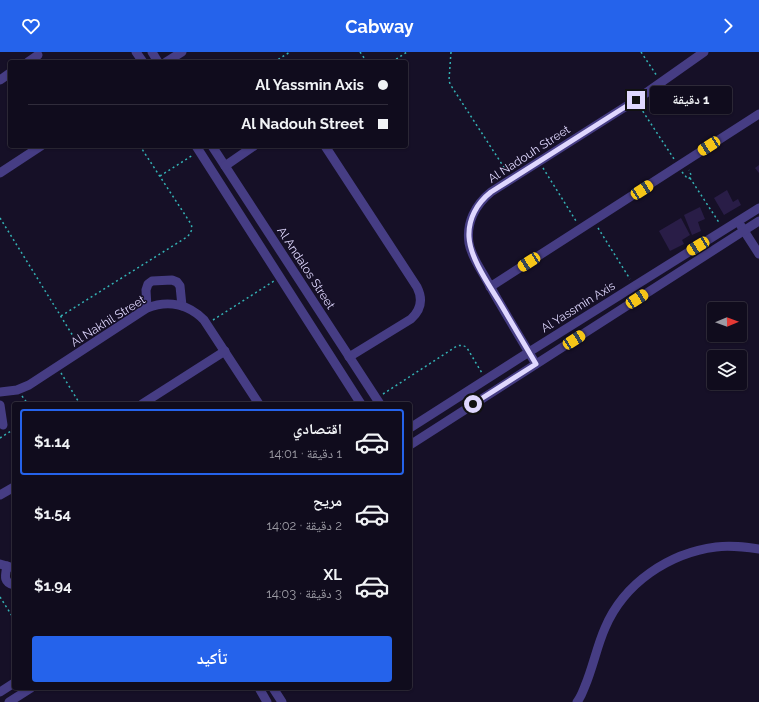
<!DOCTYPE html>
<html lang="ar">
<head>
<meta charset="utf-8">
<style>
	:root { --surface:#100c1d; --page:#191526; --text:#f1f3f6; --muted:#9c9ba4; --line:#302c3b; --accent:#2563eb }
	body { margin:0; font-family:Raleway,"Noto Naskh Arabic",sans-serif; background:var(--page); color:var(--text); direction:rtl; height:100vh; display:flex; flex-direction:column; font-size:15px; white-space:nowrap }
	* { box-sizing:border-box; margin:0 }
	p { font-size:13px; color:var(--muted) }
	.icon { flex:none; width:22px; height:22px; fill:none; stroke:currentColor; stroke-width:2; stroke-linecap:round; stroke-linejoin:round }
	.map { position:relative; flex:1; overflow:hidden; direction:ltr }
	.side { position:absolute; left:12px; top:350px; width:400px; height:288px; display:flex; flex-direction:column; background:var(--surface); border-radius:4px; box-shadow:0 1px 3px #0004,0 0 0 1px var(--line); direction:rtl }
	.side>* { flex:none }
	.guide { position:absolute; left:8px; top:8px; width:400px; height:88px; border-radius:4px; box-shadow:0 1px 3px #0004,0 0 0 1px var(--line); direction:rtl; display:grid; align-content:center; height:88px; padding:0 20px; background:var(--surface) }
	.needle { width:26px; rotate:89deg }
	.controls { position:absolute; left:707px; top:250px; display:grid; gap:8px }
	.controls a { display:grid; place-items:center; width:40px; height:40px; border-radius:4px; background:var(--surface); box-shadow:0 1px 3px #0004,0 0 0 1px var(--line); font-size:20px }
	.end { position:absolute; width:18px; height:18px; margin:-9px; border:5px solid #dfd7fe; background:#111; box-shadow:0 0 0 2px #111 }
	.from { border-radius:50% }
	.bubble { position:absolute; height:28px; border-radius:4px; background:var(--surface); box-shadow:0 1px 3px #0004,0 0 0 1px var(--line); font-size:13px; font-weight:700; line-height:28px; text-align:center; direction:rtl }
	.car { position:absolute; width:12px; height:24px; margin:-12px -6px; border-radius:5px; box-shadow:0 0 3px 1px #0007; background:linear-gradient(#f5c518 24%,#345 0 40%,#f5c518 0 76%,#345 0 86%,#f5c518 0) }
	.guide b { display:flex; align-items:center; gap:14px; height:38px; font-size:15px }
	.guide b+b { border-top:1px solid var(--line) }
	.guide i { width:10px; height:10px; background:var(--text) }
	ul { padding:7px 0 0; list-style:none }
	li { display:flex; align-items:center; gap:12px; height:66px; margin:0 8px 6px; padding:0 12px; border:2px solid transparent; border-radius:4px }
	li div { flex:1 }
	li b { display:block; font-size:15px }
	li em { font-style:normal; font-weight:700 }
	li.selected { border-color:var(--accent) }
	li>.icon { width:36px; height:36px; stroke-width:1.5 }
	.action { display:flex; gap:8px; margin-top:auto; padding:8px 20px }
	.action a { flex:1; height:46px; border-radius:4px; background:var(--accent); color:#fff; font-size:16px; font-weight:700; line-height:46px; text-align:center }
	header { display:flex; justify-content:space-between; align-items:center; height:52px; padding:0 20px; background:var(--accent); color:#fff; font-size:18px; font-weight:700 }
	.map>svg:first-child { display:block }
	.building { fill:#291d47 }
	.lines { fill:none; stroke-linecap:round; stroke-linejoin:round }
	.path { stroke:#34b2b5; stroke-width:1.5; stroke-dasharray:2 3; stroke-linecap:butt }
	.minor { stroke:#463d84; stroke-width:9 }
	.route { stroke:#dfd7fe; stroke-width:5 }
	.labels { text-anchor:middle; stroke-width:3; stroke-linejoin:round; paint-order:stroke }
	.street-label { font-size:12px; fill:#dfd7fe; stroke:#161027 }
</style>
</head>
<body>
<header><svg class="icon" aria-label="forward" viewBox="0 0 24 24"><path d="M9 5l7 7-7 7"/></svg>Cabway<svg class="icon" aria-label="heart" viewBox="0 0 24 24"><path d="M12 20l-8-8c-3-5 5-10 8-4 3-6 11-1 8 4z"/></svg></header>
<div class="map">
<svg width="759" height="650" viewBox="0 0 759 650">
	<rect width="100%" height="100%" fill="#161027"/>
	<g class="building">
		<polygon points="759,113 759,121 755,116"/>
		<polygon points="727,138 733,150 738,147 741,153 724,163 714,146"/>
		<polygon points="700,155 705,167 698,170 701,179 692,183 684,163"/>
		<polygon points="681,166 690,183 682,188 684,192 670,199 659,179"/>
	</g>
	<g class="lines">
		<g class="path">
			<polyline points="360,0 367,10"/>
			<polyline points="451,0 449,28 450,32 507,120"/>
			<polyline points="641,0 657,24"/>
			<polyline points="274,10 290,0"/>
			<polyline points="392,10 407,0"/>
			<polyline points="640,55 674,107"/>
			<polyline points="543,116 576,169"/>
			<polyline points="682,120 687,126 688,127 691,125 691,123 689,118"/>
			<polyline points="160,124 193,103"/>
			<polyline points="690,126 720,172"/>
			<polyline points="0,166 78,292"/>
			<polyline points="598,176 630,227"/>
			<path d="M 61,264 L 187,185 C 191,181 193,177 191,172 L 140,94"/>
			<polyline points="213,268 274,229"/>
			<polyline points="61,321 80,352"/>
			<path d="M 383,342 L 457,294 C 461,293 464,293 467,296 L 482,321"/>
			<polyline points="22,344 28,352"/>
			<polyline points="0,386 14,377"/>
			<polyline points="0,545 14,567"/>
		</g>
		<g class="minor">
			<polyline points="136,0 143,10"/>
			<polyline points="152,0 158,10"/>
			<polyline points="28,10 38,3"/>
			<polyline points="166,10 182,0"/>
			<polyline points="0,28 10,21"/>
			<polyline points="196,94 361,352"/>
			<polyline points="212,94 380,352"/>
			<path d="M 325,94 L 417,235 C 423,247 421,258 411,267 L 349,305"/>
			<polyline points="225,114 254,94"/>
			<polyline points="0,121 41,94"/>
			<polyline points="741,174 759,202"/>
			<polyline points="490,235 759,62"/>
			<polyline points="147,256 146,238 148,232 152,229 172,228 177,230 180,234 182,254"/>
			<path d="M 536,312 C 519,284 502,256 486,227 C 480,216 471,204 469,191 C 466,171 475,153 491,140 L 636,48 L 704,0"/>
			<path d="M 0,340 L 17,338 L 29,333 L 147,256 C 168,248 188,252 204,268 L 259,352"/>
			<polyline points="142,352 225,299"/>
			<polyline points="0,353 3,373"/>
			<polyline points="410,376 529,300 759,156"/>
			<polyline points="410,393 759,169"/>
			<polyline points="0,443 14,435"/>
			<polyline points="0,512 14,516"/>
			<path d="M 7,514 C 5,524 3,530 14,533"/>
			<polyline points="259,636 267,650"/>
			<polyline points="273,636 282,650"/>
			<polyline points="0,640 14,631"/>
			<polyline points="9,650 31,636"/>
			<path d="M 577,650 C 581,645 583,639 585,634 C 593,615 597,594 605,576 C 624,531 669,501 716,495 C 731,493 745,495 759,497"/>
		</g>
	</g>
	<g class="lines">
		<path class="route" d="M 473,352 L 536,312 C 524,292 512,271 500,251 C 489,233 470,206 469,185 C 468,167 477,151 491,140 L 636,48"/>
	</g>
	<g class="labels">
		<g class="street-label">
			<text transform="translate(529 102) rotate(-33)" y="4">Al Nadouh Street</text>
			<text transform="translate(306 216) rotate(57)" y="4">Al Andalos Street</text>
			<text transform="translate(578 255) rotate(-32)" y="4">Al Yassmin Axis</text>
			<text transform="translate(108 269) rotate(-32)" y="4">Al Nakhil Street</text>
		</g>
	</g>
</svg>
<div class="controls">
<a><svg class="needle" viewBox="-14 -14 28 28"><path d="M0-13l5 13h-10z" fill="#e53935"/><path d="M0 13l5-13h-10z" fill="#9c9ba4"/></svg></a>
<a><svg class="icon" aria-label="layers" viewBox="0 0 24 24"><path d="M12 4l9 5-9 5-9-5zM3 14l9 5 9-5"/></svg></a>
</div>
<i class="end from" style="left:473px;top:352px"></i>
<i class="end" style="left:636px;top:48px"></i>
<div class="bubble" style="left:650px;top:34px;width:82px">1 دقيقة</div>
<i class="car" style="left:709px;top:94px;rotate:237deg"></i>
<i class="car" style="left:642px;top:138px;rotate:57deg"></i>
<i class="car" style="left:698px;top:194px;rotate:239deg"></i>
<i class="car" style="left:529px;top:210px;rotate:237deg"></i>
<i class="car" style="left:637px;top:247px;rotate:57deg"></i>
<i class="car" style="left:574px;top:288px;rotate:57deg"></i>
<div class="guide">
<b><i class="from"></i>Al Yassmin Axis</b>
<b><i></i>Al Nadouh Street</b>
</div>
<section class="side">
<ul>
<li class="selected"><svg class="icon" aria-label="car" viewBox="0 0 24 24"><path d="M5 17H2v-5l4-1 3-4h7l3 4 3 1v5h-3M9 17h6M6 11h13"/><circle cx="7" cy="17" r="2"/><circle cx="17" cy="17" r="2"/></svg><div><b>اقتصادي</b><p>1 دقيقة · 14:01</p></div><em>$1.14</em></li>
<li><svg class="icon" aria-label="car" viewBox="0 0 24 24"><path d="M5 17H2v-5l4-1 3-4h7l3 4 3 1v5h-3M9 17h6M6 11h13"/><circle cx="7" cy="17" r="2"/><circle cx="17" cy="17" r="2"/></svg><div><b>مريح</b><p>2 دقيقة · 14:02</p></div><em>$1.54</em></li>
<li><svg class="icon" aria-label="car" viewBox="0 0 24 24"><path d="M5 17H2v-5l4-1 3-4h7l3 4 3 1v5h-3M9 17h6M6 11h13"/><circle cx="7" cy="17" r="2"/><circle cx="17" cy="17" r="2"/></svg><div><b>XL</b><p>3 دقيقة · 14:03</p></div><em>$1.94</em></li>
</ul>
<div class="action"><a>تأكيد</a></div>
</section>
</div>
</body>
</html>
